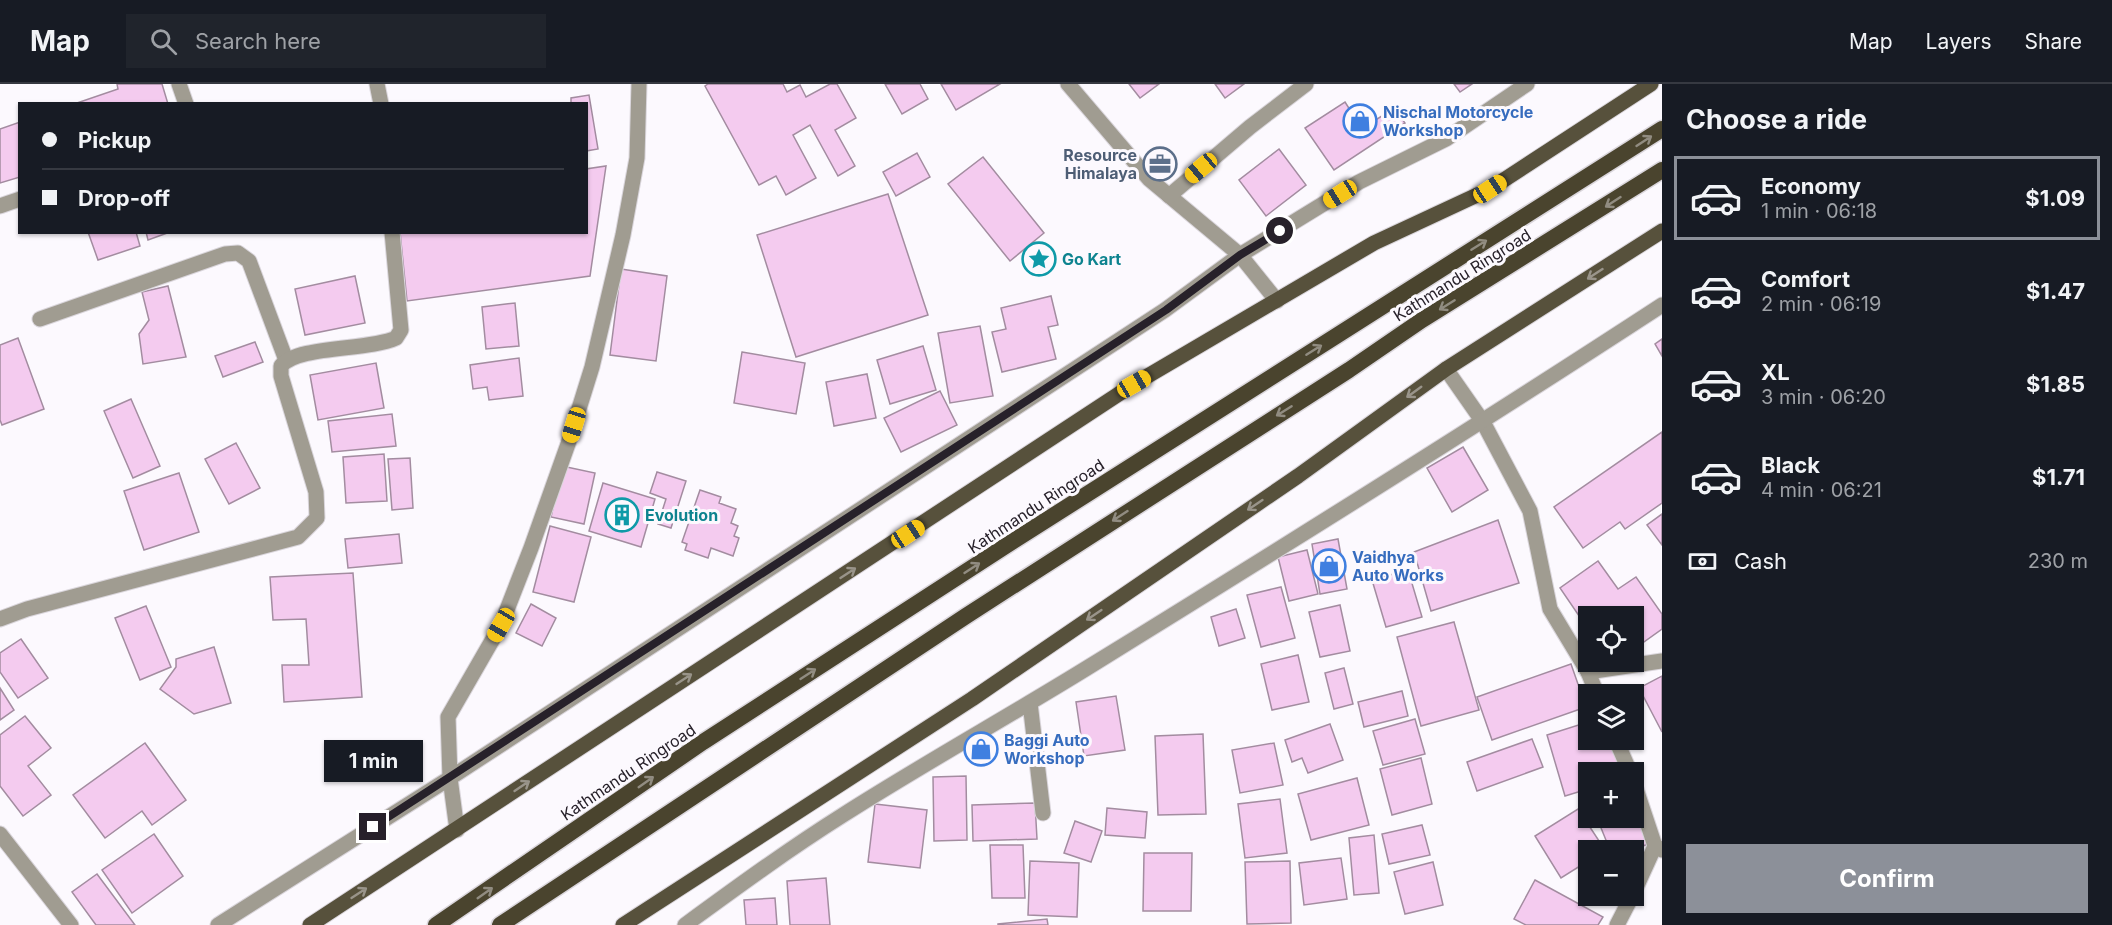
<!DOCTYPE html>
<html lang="en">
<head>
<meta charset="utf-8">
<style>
	:root { --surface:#171b24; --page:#20242c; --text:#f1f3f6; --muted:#9ea1a6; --line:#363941; --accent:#8c9099 }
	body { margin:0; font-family:Inter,sans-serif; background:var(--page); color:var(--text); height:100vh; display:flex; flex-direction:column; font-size:22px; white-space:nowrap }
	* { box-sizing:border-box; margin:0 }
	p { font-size:20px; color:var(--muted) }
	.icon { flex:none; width:33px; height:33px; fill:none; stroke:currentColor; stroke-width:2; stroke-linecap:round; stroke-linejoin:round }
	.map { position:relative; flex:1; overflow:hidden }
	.details { display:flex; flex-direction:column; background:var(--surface); width:450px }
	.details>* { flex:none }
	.hud { position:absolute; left:18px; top:18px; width:570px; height:132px; border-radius:0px; box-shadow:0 2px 4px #0004; display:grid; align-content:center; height:132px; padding:0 24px; background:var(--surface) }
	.fabs { position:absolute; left:1578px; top:522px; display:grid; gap:12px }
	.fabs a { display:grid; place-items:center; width:66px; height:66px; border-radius:0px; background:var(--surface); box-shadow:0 2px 4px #0004; font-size:30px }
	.end { position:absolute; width:27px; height:27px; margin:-14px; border:8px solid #27212a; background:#fff; box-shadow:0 0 0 3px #fff }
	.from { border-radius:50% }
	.bubble { position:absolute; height:42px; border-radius:0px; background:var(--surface); box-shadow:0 2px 4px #0004; font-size:20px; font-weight:700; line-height:42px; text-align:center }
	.car { position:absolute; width:18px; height:36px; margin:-18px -9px; border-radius:8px; box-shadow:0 0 4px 2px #0007; background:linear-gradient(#f5c518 24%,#345 0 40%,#f5c518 0 76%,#345 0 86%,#f5c518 0) }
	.hud b { display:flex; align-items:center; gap:21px; height:57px; font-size:22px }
	.hud b+b { border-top:2px solid var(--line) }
	.hud i { width:15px; height:15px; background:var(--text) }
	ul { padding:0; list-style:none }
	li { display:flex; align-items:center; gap:18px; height:84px; margin:0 12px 9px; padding:0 12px; border:3px solid transparent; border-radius:0px }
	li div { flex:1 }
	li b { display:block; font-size:22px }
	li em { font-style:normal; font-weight:700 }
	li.active { border-color:var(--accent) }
	li>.icon { width:54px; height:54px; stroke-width:1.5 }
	h2 { padding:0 24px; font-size:27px; line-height:72px }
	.pay { display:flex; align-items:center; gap:15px; height:66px; padding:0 24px; font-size:22px }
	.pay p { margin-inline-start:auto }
	.primary-button { display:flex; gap:12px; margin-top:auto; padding:12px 24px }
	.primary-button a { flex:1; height:69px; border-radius:0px; background:var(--accent); color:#fff; font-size:24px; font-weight:700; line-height:69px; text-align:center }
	header { display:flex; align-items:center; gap:36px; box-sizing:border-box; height:84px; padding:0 30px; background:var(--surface); border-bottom:2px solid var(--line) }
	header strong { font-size:28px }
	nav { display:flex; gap:33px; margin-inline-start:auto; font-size:21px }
	.search { width:420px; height:54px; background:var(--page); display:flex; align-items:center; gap:15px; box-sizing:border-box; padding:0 21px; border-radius:0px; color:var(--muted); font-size:22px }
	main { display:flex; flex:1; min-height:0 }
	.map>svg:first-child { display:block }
	.building { fill:#f4cbef; stroke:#a38ca0; stroke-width:1.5 }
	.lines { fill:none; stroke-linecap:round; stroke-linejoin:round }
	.service-casing { stroke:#dad6dc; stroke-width:17 }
	.minor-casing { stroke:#dad6dc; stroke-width:17 }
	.primary-casing { stroke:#dad6dc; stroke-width:17 }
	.trunk-casing { stroke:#dad6dc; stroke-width:19 }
	.service { stroke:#a09c91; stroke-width:15 }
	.minor { stroke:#a09c91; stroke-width:15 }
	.primary { stroke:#57513c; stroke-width:15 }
	.trunk { stroke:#4a442e; stroke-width:16 }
	.oneway { stroke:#918c81 }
	.oneway2 { stroke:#99948a }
	.route { stroke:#27212a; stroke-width:8 }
	.labels { text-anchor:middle; stroke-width:6; stroke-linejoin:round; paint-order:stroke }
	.shop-label { font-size:16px; font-weight:bold; fill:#366cbe; stroke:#fcf9fe; text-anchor:start }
	.service-label { font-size:16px; font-weight:bold; fill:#4e5e75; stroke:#fcf9fe; text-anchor:end }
	.culture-label { font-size:16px; font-weight:bold; fill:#0d838f; stroke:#fcf9fe; text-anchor:start }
	.street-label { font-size:16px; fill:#27212a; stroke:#fcf9fe }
</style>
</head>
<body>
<header>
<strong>Map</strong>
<div class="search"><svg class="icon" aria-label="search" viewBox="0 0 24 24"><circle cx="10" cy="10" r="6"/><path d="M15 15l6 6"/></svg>Search here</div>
<nav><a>Map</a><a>Layers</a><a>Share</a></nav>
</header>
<main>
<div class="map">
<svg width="1662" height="841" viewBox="0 0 1662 841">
	<rect width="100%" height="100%" fill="#fcf9fe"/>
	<g class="building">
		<polygon points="117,0 162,0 168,20 74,20 118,5"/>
		<polygon points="708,0 783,0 787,8 800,1 806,13 830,0 837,0 856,34 835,46 855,82 838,92 810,41 793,51 816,94 786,111 776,92 759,101 705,2"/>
		<polygon points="885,0 920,0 928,15 902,30"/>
		<polygon points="941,0 1000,0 956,26"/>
		<polygon points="1129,0 1159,0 1140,14"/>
		<polygon points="1215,0 1244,0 1225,14"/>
		<polygon points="1454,0 1472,0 1460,8"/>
		<polygon points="589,11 598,65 586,67 586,20 571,20 571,14"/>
		<polygon points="1345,18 1362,45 1394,24 1405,39 1334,86 1305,44"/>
		<polygon points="20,38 20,93 0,99 0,45"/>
		<polygon points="1279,65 1306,101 1266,132 1239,96"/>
		<polygon points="917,69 930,93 896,112 883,88"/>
		<polygon points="983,73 1044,149 1010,177 948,100"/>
		<polygon points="606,82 590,192 407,217 400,148 586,148 586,85"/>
		<polygon points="888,110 928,231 796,273 757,151"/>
		<polygon points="88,148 136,148 140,162 98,176"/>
		<polygon points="146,148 170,148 148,156"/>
		<polygon points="621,185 667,192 656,277 610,271"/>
		<polygon points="355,192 365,239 305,251 295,205"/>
		<polygon points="168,202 186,273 143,280 139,250 149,236 142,208"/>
		<polygon points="1051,212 1058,241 1048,243 1056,275 1002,288 992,248 1006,245 1001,224"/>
		<polygon points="515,219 519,262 486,265 482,223"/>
		<polygon points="980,242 993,312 950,319 938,249"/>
		<polygon points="18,254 44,325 2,341 0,336 0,261"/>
		<polygon points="1662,255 1662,272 1655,260"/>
		<polygon points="255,258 263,278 223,293 215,272"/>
		<polygon points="923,262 936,306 890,320 877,276"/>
		<polygon points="742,268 805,279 796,330 734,319"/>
		<polygon points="519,274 523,312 489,316 487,303 473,305 470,281"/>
		<polygon points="376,279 384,324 318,336 310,291"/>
		<polygon points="867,290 876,334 834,342 826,298"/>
		<polygon points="940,307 957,341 901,368 884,334"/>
		<polygon points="131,315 160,382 133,394 104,327"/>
		<polygon points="392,330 396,362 332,368 328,337"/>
		<polygon points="1662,348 1662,419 1625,445 1620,438 1583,464 1554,423"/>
		<polygon points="236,359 260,404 229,420 205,375"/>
		<polygon points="1463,363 1488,406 1452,428 1427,384"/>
		<polygon points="384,370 387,417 346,419 343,373"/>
		<polygon points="410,374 413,424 392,426 388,375"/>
		<polygon points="562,382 595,389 584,440 551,433"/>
		<polygon points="657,388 686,397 671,444 658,440 666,415 650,409"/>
		<polygon points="179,389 199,448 144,466 124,407"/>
		<polygon points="603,399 655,415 641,463 589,447"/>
		<polygon points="700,406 721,413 719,419 736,425 731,439 738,442 734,452 739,454 733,472 711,464 708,474 685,466 687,460 682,458"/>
		<polygon points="1662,430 1662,461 1647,441"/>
		<polygon points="1498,436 1519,499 1431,527 1414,468"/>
		<polygon points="550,442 591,453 574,518 533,508"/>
		<polygon points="399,450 402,479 348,484 345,455"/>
		<polygon points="1338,455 1347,505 1320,510 1312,460"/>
		<polygon points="1307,466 1318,510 1289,517 1278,473"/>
		<polygon points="1598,477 1618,505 1636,493 1662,530 1662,545 1634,565 1634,532 1588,532 1588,545 1560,504"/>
		<polygon points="1408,486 1422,533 1386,543 1372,496"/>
		<polygon points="353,489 362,613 284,618 282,581 309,581 306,535 273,536 270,493"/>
		<polygon points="1281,503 1295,554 1261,563 1247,511"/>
		<polygon points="531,520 556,534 542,562 516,549"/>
		<polygon points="1340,521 1350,567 1320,573 1309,528"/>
		<polygon points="146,522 171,583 140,596 115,534"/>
		<polygon points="1236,525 1245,554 1219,562 1211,533"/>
		<polygon points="1454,538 1479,626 1421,642 1397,553"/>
		<polygon points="21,555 48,594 18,614 0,588 0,569"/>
		<polygon points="214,563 231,619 194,630 160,605 176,583 176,575"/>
		<polygon points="1298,571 1309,618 1272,626 1261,580"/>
		<polygon points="1571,580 1586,623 1492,656 1477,613"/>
		<polygon points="1344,584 1353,620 1334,625 1325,589"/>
		<polygon points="1662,592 1662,648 1639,604"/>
		<polygon points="0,604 14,626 0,636"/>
		<polygon points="1402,607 1408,632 1364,643 1358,618"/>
		<polygon points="1116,612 1125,666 1084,672 1076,618"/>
		<polygon points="25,632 51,664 28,682 51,711 23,732 0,702 0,651"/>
		<polygon points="1415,635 1425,670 1383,681 1373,647"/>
		<polygon points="1588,638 1588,656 1611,656 1622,688 1588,688 1588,705 1565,712 1547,651"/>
		<polygon points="1330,640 1343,676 1308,689 1302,674 1292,678 1285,656"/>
		<polygon points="1203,650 1206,730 1158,731 1155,652"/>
		<polygon points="1532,655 1543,683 1477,707 1467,678"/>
		<polygon points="145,659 186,716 152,741 142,727 105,754 73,711"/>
		<polygon points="1274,659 1283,701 1240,709 1232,666"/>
		<polygon points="1421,674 1432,720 1392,731 1380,685"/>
		<polygon points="966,692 967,756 934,757 933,693"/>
		<polygon points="1357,694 1369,741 1311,756 1298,710"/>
		<polygon points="1280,715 1287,769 1245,774 1238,720"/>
		<polygon points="1035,719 1037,755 973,757 972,721"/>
		<polygon points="875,720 927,726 920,784 868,778"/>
		<polygon points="1634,723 1648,760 1633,766 1610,766 1597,734 1634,734"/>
		<polygon points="1107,724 1147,728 1145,754 1105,751"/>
		<polygon points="1578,725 1605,766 1588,766 1588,777 1561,794 1535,752"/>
		<polygon points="1075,737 1102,747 1091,778 1064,769"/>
		<polygon points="1422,741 1430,771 1389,780 1382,750"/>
		<polygon points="154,750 183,792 132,829 102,786"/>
		<polygon points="1374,751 1379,809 1354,811 1349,754"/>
		<polygon points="990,761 1023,761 1025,814 992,814"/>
		<polygon points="1144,769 1192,769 1191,827 1143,827"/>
		<polygon points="1341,774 1347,815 1304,821 1299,779"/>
		<polygon points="1030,777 1079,779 1077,833 1028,831"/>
		<polygon points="1290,777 1291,839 1247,840 1245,778"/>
		<polygon points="1433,778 1443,821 1405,830 1394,788"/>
		<polygon points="97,790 135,841 96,841 72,808"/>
		<polygon points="826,794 830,841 790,841 787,797"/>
		<polygon points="1535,796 1603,833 1598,841 1526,841 1514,835"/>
		<polygon points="775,814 777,841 746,841 744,816"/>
		<polygon points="1047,835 1048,841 998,841 998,840"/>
	</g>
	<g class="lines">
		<defs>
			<g id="service">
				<polyline points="179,0 186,20"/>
				<polyline points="0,122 20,115"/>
				<polyline points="218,841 450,694 1165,226 1240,171"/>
			</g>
			<g id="minor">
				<polyline points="377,0 381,20"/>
				<polyline points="1068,0 1149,95 1240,171 1277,217"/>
				<polyline points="1169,112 1250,43 1306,0"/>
				<polyline points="1240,171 1359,98 1446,55 1527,0"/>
				<polyline points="40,235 225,170 238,169 249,177 286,276"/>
				<polyline points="1446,285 1483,338 1530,427 1550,525 1588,588 1597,610"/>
				<path d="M 0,535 L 27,525 L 298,453 L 317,434 L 316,408 L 281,292 L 281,282 C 298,261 368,267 396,254 L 401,246 L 392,148"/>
				<polyline points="1588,588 1662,577"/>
				<polyline points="1030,619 1043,729"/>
				<polyline points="1616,656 1630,688"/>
				<polyline points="1634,699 1655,762 1662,766"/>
				<polyline points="457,746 450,694 448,633 501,541 531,464 568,360 592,283 623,151 637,74 639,0"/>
				<polyline points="0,750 71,841"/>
				<polyline points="1634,808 1655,762"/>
				<path d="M 685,841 C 737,803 789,765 843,731 C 923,680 1006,634 1087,584 C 1280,465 1472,345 1662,221"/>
				<polyline points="1617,841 1632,812"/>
			</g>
			<g id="primary">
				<polyline points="310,841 1134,300 1374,159 1490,105 1651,0"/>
				<polyline points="623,841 972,615 1298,392 1446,285 1662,147"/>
			</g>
			<g id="trunk">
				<polyline points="436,841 703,658 1007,461 1662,45"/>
				<polyline points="500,841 966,532 1349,286 1422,236 1662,86"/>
			</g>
		</defs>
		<use href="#service" class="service-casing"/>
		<use href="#minor" class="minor-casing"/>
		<use href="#primary" class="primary-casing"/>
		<use href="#trunk" class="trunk-casing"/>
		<use href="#service" class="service"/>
		<use href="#minor" class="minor"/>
		<use href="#primary" class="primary"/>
		<use href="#trunk" class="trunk"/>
	</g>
	<defs><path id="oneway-shaft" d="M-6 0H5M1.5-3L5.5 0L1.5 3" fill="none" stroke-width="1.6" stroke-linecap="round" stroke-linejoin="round" transform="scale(1.5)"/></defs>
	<g class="oneway">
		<use href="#oneway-shaft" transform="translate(1644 57) rotate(-33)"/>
		<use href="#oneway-shaft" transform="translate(1613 118) rotate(147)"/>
		<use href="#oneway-shaft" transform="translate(1479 161) rotate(-32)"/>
		<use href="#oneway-shaft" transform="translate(1447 221) rotate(148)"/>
		<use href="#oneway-shaft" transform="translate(1314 266) rotate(-32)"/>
		<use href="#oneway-shaft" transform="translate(1284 327) rotate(148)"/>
		<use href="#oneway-shaft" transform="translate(1120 432) rotate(147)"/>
		<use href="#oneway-shaft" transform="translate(972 484) rotate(-33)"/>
		<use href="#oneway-shaft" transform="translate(808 590) rotate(-33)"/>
		<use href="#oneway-shaft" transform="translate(646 698) rotate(-35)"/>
		<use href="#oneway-shaft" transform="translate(485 809) rotate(-35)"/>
	</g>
	<g class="oneway2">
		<use href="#oneway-shaft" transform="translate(1595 190) rotate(147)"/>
		<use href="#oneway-shaft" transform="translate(1414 308) rotate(144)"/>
		<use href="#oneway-shaft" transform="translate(1255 421) rotate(146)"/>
		<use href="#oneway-shaft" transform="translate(848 489) rotate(-33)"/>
		<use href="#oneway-shaft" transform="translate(1094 531) rotate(146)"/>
		<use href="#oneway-shaft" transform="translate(684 595) rotate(-33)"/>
		<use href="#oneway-shaft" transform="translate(522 702) rotate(-34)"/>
		<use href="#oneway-shaft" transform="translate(359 809) rotate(-33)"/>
	</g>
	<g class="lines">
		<polyline class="route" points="373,743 1166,226 1240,171 1280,147"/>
	</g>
	<defs>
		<symbol id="shop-ring" viewBox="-11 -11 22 22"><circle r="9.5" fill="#fcf9fe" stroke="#3f7fe0" stroke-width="1.5"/><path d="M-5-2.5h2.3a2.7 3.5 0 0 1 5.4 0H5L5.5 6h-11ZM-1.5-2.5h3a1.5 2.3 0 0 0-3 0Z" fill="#3f7fe0"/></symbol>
		<symbol id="office-ring" viewBox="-11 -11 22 22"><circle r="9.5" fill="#fcf9fe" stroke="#5c6f8a" stroke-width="1.5"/><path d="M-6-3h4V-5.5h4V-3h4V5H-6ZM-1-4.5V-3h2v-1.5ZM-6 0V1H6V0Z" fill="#5c6f8a"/></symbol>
		<symbol id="sight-ring" viewBox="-11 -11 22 22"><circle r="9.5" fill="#fcf9fe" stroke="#0f9aa8" stroke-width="1.5"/><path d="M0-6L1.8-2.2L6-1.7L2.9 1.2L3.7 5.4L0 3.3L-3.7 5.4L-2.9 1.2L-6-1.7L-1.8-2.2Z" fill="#0f9aa8"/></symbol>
		<symbol id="building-ring" viewBox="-11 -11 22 22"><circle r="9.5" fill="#fcf9fe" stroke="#0f9aa8" stroke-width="1.5"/><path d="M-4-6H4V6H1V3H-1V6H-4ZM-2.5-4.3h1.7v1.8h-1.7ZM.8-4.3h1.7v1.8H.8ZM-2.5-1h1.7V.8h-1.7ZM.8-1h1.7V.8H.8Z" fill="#0f9aa8"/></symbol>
	</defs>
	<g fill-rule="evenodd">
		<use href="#shop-ring" x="1341" y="18" width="38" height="38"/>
		<use href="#office-ring" x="1141" y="61" width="38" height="38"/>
		<use href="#sight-ring" x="1020" y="156" width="38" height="38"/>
		<use href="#building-ring" x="603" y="412" width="38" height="38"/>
		<use href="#shop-ring" x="1310" y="463" width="38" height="38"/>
		<use href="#shop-ring" x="962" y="646" width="38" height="38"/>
	</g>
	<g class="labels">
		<g class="shop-label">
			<text x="1383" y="34">Nischal Motorcycle<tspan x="1383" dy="18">Workshop</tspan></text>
			<text x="1352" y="479">Vaidhya<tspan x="1352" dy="18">Auto Works</tspan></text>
			<text x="1004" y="662">Baggi Auto<tspan x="1004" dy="18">Workshop</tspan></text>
		</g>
		<g class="service-label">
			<text x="1137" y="77">Resource<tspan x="1137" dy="18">Himalaya</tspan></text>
		</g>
		<g class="culture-label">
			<text x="1062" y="181">Go Kart</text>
			<text x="645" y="437">Evolution</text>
		</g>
		<g class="street-label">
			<text transform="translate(1462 191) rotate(-32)" y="6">Kathmandu Ringroad</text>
			<text transform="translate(1036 422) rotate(-33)" y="6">Kathmandu Ringroad</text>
			<text transform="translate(628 688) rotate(-34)" y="6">Kathmandu Ringroad</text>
		</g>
	</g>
</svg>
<div class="fabs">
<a><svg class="icon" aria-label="locate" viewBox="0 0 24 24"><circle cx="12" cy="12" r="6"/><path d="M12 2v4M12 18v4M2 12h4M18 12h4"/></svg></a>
<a><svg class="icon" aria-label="layers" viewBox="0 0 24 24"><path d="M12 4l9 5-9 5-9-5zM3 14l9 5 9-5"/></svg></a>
<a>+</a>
<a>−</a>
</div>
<i class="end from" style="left:1280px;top:147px"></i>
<i class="end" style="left:373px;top:743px"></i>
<div class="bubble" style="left:324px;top:656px;width:99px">1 min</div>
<i class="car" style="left:1201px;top:84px;rotate:230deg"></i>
<i class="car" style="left:1490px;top:105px;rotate:57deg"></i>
<i class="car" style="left:1340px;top:110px;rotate:238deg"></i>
<i class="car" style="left:1134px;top:300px;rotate:60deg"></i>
<i class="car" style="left:574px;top:341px;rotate:197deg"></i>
<i class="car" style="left:908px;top:450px;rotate:57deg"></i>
<i class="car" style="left:501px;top:541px;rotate:210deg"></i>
<div class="hud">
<b><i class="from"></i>Pickup</b>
<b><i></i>Drop-off</b>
</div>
</div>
<section class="details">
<h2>Choose a ride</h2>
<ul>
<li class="active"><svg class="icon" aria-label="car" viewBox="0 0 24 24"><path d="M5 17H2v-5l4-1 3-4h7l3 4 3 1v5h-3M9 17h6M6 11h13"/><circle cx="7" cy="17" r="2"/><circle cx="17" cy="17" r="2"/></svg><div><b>Economy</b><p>1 min · 06:18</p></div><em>$1.09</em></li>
<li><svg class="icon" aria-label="car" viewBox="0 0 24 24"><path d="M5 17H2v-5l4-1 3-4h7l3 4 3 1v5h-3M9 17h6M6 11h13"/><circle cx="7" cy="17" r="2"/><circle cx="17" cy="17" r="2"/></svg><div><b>Comfort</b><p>2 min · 06:19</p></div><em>$1.47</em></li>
<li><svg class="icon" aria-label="car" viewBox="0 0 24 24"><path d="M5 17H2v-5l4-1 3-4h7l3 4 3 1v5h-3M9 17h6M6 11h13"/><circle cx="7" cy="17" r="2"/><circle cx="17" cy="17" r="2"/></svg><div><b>XL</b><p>3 min · 06:20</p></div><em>$1.85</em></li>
<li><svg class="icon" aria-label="car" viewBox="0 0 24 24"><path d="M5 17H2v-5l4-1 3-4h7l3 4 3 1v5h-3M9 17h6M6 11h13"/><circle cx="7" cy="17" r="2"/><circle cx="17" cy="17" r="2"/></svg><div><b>Black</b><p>4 min · 06:21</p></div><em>$1.71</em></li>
</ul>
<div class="pay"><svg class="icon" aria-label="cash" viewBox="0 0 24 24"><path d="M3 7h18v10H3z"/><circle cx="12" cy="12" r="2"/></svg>Cash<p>230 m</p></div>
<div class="primary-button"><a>Confirm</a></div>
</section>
</main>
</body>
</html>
